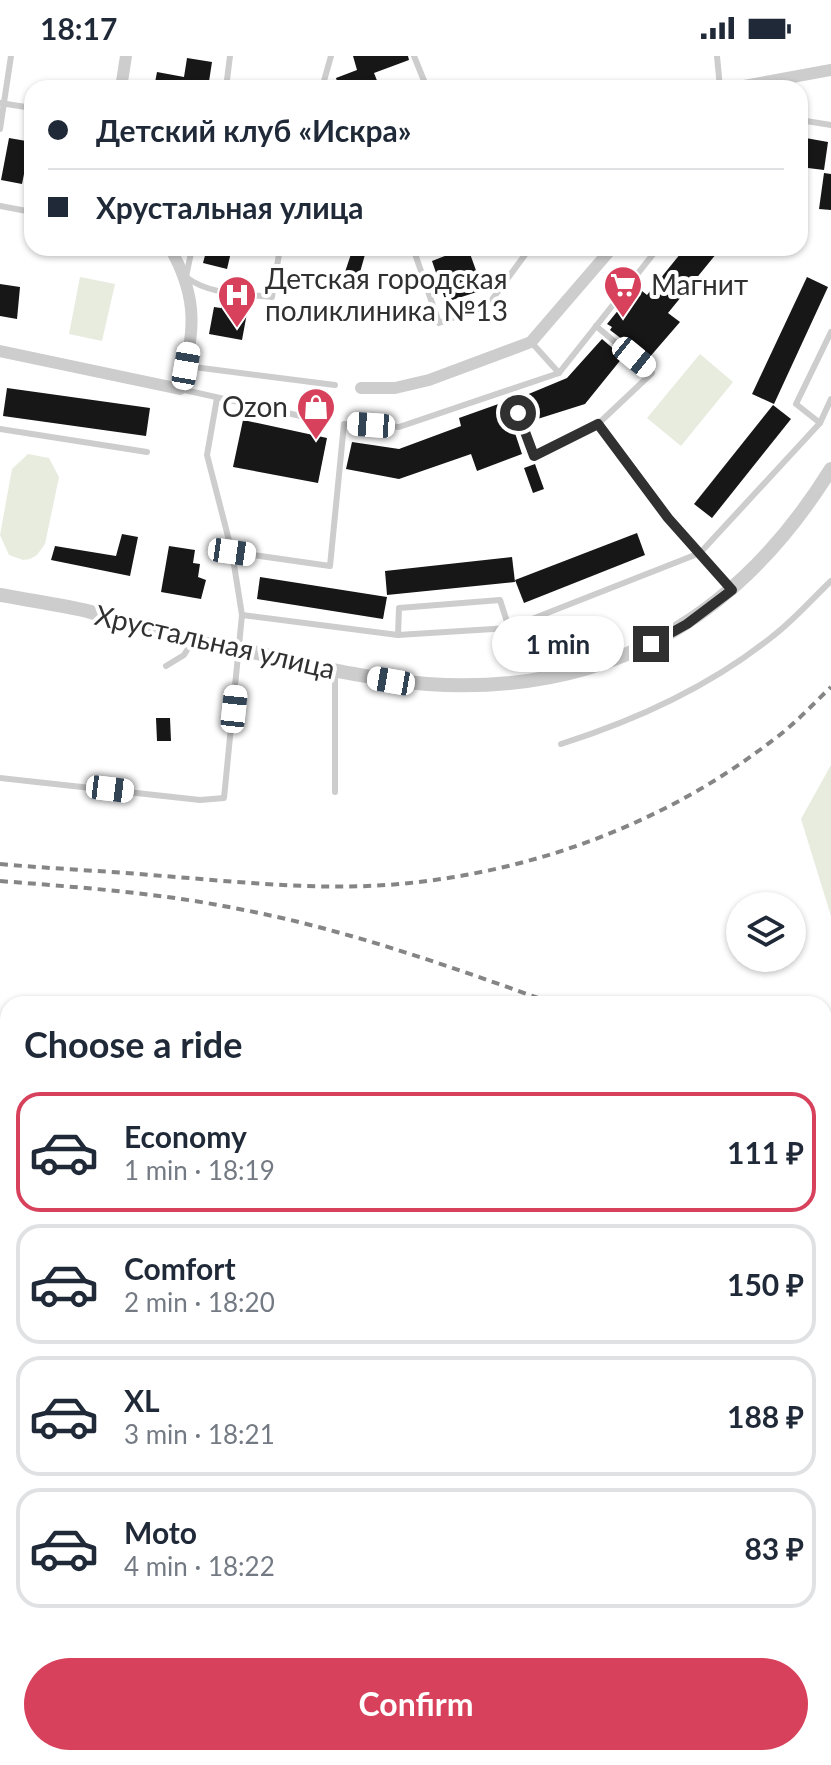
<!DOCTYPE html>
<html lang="en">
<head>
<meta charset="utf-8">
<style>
	:root { --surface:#fff; --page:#f2f2f3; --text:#1f2937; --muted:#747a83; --line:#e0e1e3; --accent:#d8415c }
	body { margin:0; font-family:Lato,sans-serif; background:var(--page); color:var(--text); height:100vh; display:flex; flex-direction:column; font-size:30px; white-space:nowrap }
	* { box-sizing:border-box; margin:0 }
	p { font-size:26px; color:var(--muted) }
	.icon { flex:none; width:44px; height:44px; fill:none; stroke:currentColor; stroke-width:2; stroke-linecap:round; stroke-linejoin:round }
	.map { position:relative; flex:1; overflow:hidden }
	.details { position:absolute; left:0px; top:940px; width:832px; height:770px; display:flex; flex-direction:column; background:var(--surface); border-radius:24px 24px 0 0; box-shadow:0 2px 6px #0004 }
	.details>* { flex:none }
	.banner { position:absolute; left:24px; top:24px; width:784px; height:176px; border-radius:24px; box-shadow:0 2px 6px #0004; display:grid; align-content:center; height:176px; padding:0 24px; background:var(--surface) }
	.controls { position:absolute; left:726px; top:836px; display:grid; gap:16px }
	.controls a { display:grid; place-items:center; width:80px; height:80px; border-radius:50%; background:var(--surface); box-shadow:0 2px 6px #0004; font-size:40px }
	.end { position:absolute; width:36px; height:36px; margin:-18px; border:10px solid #303030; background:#fff; box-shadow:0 0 0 4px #fff }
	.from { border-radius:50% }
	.bubble { position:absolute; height:56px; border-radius:28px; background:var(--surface); box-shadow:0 2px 6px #0004; font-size:26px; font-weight:700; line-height:56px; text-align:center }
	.car { position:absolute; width:24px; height:48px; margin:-24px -12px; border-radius:10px; box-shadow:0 0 6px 2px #0007; background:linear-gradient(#fff 24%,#345 0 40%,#fff 0 76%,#345 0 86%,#fff 0) }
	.banner b { display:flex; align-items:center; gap:28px; height:76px; font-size:30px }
	.banner b+b { border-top:2px solid var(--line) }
	.banner i { width:20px; height:20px; background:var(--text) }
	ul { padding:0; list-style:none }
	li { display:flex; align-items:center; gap:24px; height:120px; margin:0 16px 12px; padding:0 8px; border:4px solid var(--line); border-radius:24px }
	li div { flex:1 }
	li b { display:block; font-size:30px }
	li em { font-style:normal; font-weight:700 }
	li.selected { border-color:var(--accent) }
	li>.icon { width:72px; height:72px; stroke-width:1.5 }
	h2 { padding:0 24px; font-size:36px; line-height:96px }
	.cta { display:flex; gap:16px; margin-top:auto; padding:16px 24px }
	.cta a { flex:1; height:92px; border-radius:48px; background:var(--accent); color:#fff; font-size:32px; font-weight:700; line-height:92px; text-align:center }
	.status { display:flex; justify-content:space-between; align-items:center; height:56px; padding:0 40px; background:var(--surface); direction:ltr }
	.status svg { height:22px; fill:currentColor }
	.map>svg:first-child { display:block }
	.green { fill:#e7ecdf }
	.building { fill:#171717 }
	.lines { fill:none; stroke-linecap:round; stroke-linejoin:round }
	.service { stroke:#cdcdcd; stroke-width:6 }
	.minor { stroke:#cdcdcd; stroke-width:12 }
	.tertiary { stroke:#cdcdcd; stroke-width:14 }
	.rail { stroke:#858585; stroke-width:4; stroke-dasharray:8 6; stroke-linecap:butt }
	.route { stroke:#303030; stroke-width:10 }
	.labels { text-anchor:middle; stroke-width:8; stroke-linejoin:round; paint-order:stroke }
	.poi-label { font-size:28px; fill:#303030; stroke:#fff; text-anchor:start }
	.street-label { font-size:28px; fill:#303030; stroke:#fff }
</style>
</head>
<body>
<div class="status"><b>18:17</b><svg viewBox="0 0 49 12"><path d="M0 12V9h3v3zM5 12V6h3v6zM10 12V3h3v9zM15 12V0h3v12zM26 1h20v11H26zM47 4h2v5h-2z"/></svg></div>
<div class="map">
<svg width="831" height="1709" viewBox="0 0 831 1709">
	<rect width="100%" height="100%" fill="#fff"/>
	<g class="green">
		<polygon points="80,221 115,228 102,285 69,278"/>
		<polygon points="700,298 733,326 681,390 647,362"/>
		<polygon points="28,398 49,402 59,421 45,488 37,499 30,503 23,504 9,499 0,479 12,413"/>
		<polygon points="831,709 831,860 801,763"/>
	</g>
	<g class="building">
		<polygon points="353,0 408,0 409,4 374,17 380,32 339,32 336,22 357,14"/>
		<polygon points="187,2 212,6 208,32 154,32 157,16 184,21"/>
		<polygon points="800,81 828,86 824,114 800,111"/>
		<polygon points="9,82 32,86 32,114 25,113 22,128 1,124"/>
		<polygon points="824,117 831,118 831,154 819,153"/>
		<polygon points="207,192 232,192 227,213 203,207"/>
		<polygon points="353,192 366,195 355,234 341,228"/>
		<polygon points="453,192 468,192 483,234 446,246 432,205 455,196"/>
		<polygon points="685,192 721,192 668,257 680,266 648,303 610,274 612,271 607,268 637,231 647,239"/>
		<polygon points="807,221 828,231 774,348 752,338"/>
		<polygon points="0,228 20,231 17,263 0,260"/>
		<polygon points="223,243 239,245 237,255 247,257 242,284 209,278 214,251 221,252"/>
		<polygon points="602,283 623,301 585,348 528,366 519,342 567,322"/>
		<polygon points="7,332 150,352 146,380 3,360"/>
		<polygon points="504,346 508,346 517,370 513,371 522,398 477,415 471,398 399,423 346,413 352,386 399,393 461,370 459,362"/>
		<polygon points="773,349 791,363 712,462 694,448"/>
		<polygon points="243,364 327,382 318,427 233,411"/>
		<polygon points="535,408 544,433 533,437 524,412"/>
		<polygon points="637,477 645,499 524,547 515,524"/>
		<polygon points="122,478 138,481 130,520 51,504 55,490 116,500"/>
		<polygon points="169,490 195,494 193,507 200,508 198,521 206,524 201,543 161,536"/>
		<polygon points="512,501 515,526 387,539 385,515"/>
		<polygon points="260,521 387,541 383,563 257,543"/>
		<polygon points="156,662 170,662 171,685 157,685"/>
	</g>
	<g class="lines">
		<g class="service">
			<polyline points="414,0 427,32"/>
			<polyline points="717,0 720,32"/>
			<polyline points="226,32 230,0"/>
			<polyline points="322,32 331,0"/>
			<polyline points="461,32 473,28 483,32"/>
			<polyline points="0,47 32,52"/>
			<polyline points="800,64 831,69"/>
			<polyline points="0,73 11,0"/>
			<polyline points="0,150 32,156"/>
			<path d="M 192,192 L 186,221 C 209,239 244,238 272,241 L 280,192"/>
			<polyline points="413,192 439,267 488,249 530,192"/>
			<polyline points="532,287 559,317"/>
			<polyline points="186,310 335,329"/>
			<polyline points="180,333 323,365"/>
			<polyline points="510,335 534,400 598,368 652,317 596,270"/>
			<polyline points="217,342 207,399 232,496"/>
			<polyline points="820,367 796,348 831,276"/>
			<polyline points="598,368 668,462 730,531"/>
			<polyline points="0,373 147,396"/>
			<polyline points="242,559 398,579 509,572 700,497 820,367 831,343"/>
			<polyline points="398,579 399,552 500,544 509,572"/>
			<polyline points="166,610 184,599 192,586"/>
			<path d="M 561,688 C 637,664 711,630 773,580 C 794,564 812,543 831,525"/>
			<polyline points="0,722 200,744 224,742 242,559 232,496 330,510 344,368 399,371 559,317 658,192"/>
			<polyline points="335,736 335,616"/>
			<polyline points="0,1263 8,1268"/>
			<polyline points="0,1519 0,1522"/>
			<polyline points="0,1634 8,1636"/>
			<polyline points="76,1702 77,1709"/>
			<polyline points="425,1702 426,1709"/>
			<polyline points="202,1709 203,1702"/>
		</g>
		<g class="minor">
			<polyline points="121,32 126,0"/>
			<polyline points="733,32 831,14"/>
			<path d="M 0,295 L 180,333 C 194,278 200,244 170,192"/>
			<polyline points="361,332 395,332 429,324 531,286 612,192"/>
		</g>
		<path class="tertiary" d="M 0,539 C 28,544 56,548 83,554 C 121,564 157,577 194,585 C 218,591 242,593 266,599 C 319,611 372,624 427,628 C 607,640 737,564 831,413"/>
		<g class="rail">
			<path d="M 0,808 C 54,813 109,815 163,820 C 241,826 321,835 399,828 C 534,816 666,767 773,684 C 794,669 812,649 831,631"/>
			<path d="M 0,825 C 74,831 150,836 223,850 C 337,870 446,909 555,948"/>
			<polyline points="824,1073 831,1077"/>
			<polyline points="0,1109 8,1115"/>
			<polyline points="0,1133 8,1139"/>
			<polyline points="0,1174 8,1176"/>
			<polyline points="824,1415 831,1417"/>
			<polyline points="634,1702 654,1709"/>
			<polyline points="238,1709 239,1702"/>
		</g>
	</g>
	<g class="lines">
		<polyline class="route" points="518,357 534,400 598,368 668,462 732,534 687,568 651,588"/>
	</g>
	<defs>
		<symbol id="supermarket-pin" viewBox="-11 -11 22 30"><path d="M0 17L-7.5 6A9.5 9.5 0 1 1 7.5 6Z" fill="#d8415c" stroke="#fff"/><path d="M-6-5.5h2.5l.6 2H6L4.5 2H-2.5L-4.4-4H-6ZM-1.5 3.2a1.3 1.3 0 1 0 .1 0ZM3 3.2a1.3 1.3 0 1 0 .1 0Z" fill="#fff"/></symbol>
		<symbol id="hospital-pin" viewBox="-11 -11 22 30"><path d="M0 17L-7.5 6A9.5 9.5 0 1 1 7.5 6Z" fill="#d8415c" stroke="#fff"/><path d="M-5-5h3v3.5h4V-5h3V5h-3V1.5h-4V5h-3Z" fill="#fff"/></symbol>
		<symbol id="shop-pin" viewBox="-11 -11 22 30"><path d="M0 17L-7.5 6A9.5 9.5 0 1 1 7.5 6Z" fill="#d8415c" stroke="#fff"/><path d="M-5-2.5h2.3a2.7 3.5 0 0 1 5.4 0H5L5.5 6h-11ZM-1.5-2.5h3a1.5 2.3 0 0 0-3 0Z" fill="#fff"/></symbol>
	</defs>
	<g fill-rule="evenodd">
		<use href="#supermarket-pin" x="601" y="207" width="44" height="60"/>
		<use href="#hospital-pin" x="215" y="217" width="44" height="60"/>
		<use href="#shop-pin" x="294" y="329" width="44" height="60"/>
	</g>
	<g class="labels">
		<g class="poi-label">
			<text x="265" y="233">Детская городская<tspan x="265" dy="32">поликлиника №13</tspan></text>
			<text x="651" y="239">Магнит</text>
			<text x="288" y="361" text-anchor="end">Ozon</text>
		</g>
		<g class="street-label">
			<text transform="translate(215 586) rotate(13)" y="10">Хрустальная улица</text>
		</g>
	</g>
</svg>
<div class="controls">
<a><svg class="icon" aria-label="layers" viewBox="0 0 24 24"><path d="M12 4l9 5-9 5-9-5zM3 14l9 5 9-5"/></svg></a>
</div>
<i class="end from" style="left:518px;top:357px"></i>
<i class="end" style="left:651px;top:588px"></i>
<div class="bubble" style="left:492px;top:560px;width:132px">1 min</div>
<i class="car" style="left:634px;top:301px;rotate:129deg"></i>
<i class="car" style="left:186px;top:310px;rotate:10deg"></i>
<i class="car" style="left:371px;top:369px;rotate:274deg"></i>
<i class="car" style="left:232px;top:496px;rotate:98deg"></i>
<i class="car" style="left:391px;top:625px;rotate:280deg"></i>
<i class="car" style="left:234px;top:653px;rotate:6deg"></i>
<i class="car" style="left:110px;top:733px;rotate:97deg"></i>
<div class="banner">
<b><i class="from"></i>Детский клуб «Искра»</b>
<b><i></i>Хрустальная улица</b>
</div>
<section class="details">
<h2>Choose a ride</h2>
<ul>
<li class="selected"><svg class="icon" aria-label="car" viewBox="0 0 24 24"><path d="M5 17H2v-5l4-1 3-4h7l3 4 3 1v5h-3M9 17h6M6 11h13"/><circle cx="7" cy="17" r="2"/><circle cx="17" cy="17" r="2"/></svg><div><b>Economy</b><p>1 min · 18:19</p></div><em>111 ₽</em></li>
<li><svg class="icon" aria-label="car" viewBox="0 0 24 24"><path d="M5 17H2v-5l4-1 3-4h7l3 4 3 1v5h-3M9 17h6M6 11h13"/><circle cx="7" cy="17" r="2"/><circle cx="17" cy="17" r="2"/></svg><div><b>Comfort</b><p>2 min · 18:20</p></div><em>150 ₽</em></li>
<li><svg class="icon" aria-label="car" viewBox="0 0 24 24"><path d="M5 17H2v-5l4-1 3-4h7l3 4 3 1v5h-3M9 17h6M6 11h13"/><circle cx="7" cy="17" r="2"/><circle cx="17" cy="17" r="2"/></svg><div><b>XL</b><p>3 min · 18:21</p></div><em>188 ₽</em></li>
<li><svg class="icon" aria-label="car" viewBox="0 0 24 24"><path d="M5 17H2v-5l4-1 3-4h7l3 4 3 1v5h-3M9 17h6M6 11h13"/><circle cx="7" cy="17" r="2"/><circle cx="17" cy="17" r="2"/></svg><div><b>Moto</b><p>4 min · 18:22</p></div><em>83 ₽</em></li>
</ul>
<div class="cta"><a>Confirm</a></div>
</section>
</div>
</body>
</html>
